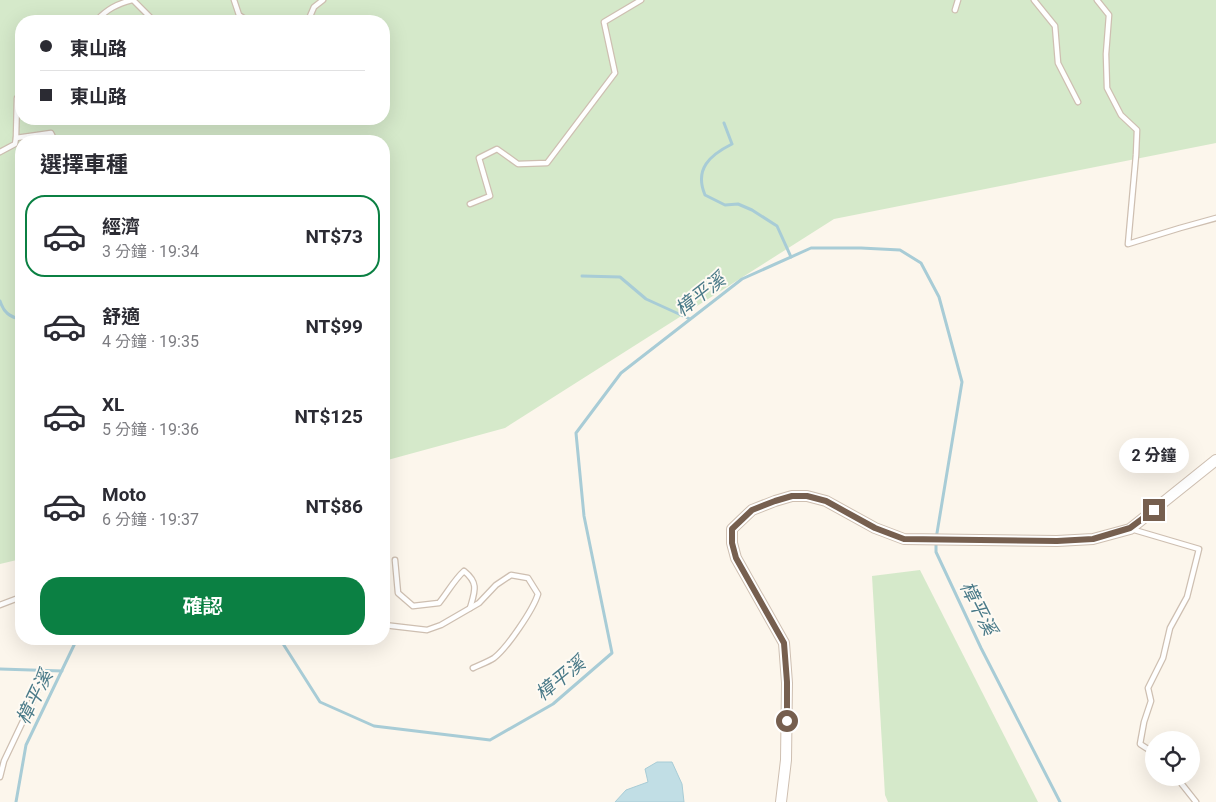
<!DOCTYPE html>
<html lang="zh-TW">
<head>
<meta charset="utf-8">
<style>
	:root { --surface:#fff; --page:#f7f7f7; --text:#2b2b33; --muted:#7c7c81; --line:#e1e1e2; --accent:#0b8043 }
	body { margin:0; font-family:Roboto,"Noto Sans TC",sans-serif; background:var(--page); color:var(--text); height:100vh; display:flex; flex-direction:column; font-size:19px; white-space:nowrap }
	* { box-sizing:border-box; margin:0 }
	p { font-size:16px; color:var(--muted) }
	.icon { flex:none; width:28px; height:28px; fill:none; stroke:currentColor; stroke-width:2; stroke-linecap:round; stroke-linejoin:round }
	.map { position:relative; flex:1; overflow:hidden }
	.sheet { position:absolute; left:15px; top:135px; width:375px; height:510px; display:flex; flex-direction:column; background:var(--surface); border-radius:20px; box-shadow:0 5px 20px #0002 }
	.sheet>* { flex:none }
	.top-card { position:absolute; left:15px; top:15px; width:375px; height:110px; border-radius:20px; box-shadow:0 5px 20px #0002; display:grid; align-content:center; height:110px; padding:0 25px; background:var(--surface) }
	.tools { position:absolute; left:1145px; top:731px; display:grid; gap:10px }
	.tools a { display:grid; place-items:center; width:55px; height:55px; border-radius:50%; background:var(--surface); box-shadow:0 5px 20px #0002; font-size:25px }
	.end { position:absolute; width:22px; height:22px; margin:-11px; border:6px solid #765f4f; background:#fff; box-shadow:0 0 0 2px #fff }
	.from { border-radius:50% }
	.bubble { position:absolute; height:35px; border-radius:18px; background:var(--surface); box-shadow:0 5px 20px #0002; font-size:16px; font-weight:700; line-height:35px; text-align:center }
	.top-card b { display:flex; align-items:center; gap:18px; height:48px; font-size:19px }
	.top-card b+b { border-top:1px solid var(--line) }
	.top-card i { width:12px; height:12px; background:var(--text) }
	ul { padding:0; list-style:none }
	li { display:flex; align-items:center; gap:15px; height:82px; margin:0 10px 8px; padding:0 15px; border:2px solid transparent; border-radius:20px }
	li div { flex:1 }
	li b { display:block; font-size:19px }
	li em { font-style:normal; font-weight:700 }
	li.active { border-color:var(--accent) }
	li>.icon { width:45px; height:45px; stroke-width:1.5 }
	h2 { padding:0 25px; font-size:22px; line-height:60px }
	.action { display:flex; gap:10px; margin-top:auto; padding:10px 25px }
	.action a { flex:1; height:58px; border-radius:20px; background:var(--accent); color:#fff; font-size:20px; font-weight:700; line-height:58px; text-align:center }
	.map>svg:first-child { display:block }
	.green { fill:#d5e9ca; fill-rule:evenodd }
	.water { fill:#c1dee5; stroke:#a8ccd6 }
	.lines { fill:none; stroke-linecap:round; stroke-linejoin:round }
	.stream { stroke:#a8ccd6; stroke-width:3 }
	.service-casing { stroke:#cebfb1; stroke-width:7 }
	.tertiary-casing { stroke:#cebfb1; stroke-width:12 }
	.service { stroke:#fff; stroke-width:4.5 }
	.tertiary { stroke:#fff; stroke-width:10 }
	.route { stroke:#765f4f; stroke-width:6 }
	.labels { text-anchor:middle; stroke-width:4; stroke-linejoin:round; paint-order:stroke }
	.water-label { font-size:19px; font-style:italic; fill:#4a7a88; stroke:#fefaf3 }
</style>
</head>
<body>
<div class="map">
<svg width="1216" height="802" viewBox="0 0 1216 802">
	<rect width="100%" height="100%" fill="#fcf6ec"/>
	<g class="green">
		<path d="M 0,0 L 1216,0 L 1216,143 L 834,219 L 505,428 L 384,461 L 384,141 L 21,141 L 21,559 L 0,564 ZM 21,21 L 384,21 L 384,119 L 21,119 Z"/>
		<polygon points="920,570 1038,802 888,802 885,795 872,576"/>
	</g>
	<polygon class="water" points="657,762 672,762 682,784 684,802 615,802 626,790 648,782 645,769"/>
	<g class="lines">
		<g class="stream">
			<path d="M 724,123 L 732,144 C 710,155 694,169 705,195 L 725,205 L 738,204 L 752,210 L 777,226 L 791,257"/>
			<polyline points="582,276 620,277 646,299 690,319"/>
			<path d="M 0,301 C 4,313 9,316 21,320"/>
			<polyline points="280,639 320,702 374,726 490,740 553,704 612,653 584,516 576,433 621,373 742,279 811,248 861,248 900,250 921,263 939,297 962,382 936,539 936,552 981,648 1060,802"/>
			<polyline points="0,669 62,671"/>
			<polyline points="16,802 26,745 76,641 81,639"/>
		</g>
		<defs>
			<g id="service">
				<polyline points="133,0 154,21"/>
				<polyline points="234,0 239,15 248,21"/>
				<polyline points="1034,0 1055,26 1058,63 1078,102"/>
				<polyline points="1097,0 1109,15 1106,54 1107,88 1121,115 1137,130 1136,155 1128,244 1180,228 1216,218"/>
				<polyline points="955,10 958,0"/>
				<path d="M 96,21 C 107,9 117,4 132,0"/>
				<polyline points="308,21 314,7 323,0"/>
				<polyline points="21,96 17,98 16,138 51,133 55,141"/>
				<polyline points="0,152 15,144 16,138"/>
				<polyline points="470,204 490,196 479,158 497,149 518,164 547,163 615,73 604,22 641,0"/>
				<polyline points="1131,529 1199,549 1187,597 1170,628 1163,658 1148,688 1151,701 1144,722 1140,744 1154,753"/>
				<path d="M 395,560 L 398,593 L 413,606 L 439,603 C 448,592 454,580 464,571 C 479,583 475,591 470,608"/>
				<polyline points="0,605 21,597"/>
				<path d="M 384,625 L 427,630 L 441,625 L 479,603 L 496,585 L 511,575 L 528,578 L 538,594 C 533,610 507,648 494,658 C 488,662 479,665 473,668"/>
				<polyline points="0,777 4,761 42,681"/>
				<polyline points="1177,778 1196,802"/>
			</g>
			<polyline id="tertiary" points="781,802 786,760 787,683 784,643 736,558 732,543 732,529 752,510 775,501 792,496 807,496 826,501 875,528 904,539 1057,541 1093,539 1130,529 1216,460"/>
		</defs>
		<use href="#service" class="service-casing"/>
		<use href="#tertiary" class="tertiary-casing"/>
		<use href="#service" class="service"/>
		<use href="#tertiary" class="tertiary"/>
	</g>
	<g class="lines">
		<polyline class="route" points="787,721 787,682 784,643 736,558 732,543 732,529 752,510 775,501 792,496 807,496 826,501 875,528 904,539 1057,541 1093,539 1130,528 1154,510"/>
	</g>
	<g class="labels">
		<g class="water-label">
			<text transform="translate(700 294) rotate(-38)" y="7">樟平溪</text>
			<text transform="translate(979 608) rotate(63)" y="7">樟平溪</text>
			<text transform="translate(560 678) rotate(-39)" y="7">樟平溪</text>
			<text transform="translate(34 697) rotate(-64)" y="7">樟平溪</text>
		</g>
	</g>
</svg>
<div class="tools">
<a><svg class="icon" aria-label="locate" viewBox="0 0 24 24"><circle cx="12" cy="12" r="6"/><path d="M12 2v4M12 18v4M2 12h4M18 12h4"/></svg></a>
</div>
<i class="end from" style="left:787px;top:721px"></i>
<i class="end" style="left:1154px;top:510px"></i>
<div class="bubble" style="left:1119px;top:438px;width:70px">2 分鐘</div>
<div class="top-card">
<b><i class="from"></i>東山路</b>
<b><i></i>東山路</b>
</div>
<section class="sheet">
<h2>選擇車種</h2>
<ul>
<li class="active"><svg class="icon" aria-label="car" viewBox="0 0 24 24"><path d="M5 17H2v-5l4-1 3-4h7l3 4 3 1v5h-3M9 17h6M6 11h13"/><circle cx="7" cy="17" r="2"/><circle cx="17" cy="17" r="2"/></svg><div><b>經濟</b><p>3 分鐘 · 19:34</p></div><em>NT$73</em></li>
<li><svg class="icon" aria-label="car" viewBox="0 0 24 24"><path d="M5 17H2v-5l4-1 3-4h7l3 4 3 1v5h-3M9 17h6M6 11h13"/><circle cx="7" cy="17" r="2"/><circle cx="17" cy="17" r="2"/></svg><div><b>舒適</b><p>4 分鐘 · 19:35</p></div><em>NT$99</em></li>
<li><svg class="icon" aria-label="car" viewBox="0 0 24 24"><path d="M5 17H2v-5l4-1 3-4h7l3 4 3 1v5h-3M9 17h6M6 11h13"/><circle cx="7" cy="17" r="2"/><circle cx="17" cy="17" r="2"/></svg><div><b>XL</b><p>5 分鐘 · 19:36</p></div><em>NT$125</em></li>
<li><svg class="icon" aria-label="car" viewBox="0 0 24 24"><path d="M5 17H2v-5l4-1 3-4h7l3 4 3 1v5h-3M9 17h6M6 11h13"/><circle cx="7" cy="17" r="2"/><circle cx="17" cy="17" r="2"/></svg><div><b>Moto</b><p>6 分鐘 · 19:37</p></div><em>NT$86</em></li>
</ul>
<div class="action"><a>確認</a></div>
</section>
</div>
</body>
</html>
